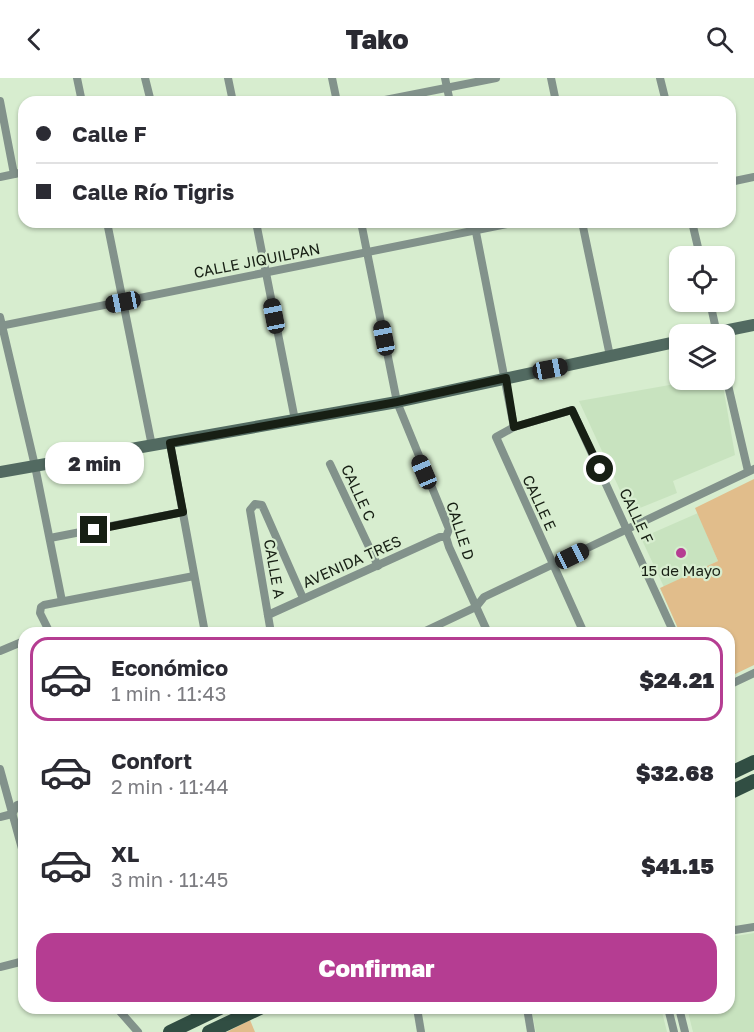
<!DOCTYPE html>
<html lang="es">
<head>
<meta charset="utf-8">
<style>
	:root { --surface:#fff; --page:#f2f2f3; --text:#2b2b33; --muted:#7c7c81; --line:#e1e1e2; --accent:#b53d92 }
	body { margin:0; font-family:"Golos Text",sans-serif; background:var(--page); color:var(--text); height:100vh; display:flex; flex-direction:column; font-size:22px; white-space:nowrap }
	* { box-sizing:border-box; margin:0 }
	p { font-size:20px; color:var(--muted) }
	.icon { flex:none; width:33px; height:33px; fill:none; stroke:currentColor; stroke-width:2; stroke-linecap:round; stroke-linejoin:round }
	.map { position:relative; flex:1; overflow:hidden }
	.details { position:absolute; left:18px; top:549px; width:717px; height:387px; display:flex; flex-direction:column; background:var(--surface); border-radius:18px; box-shadow:0 2px 4px #0004 }
	.details>* { flex:none }
	.top-card { position:absolute; left:18px; top:18px; width:718px; height:132px; border-radius:18px; box-shadow:0 2px 4px #0004; display:grid; align-content:center; height:132px; padding:0 18px; background:var(--surface) }
	.controls { position:absolute; left:669px; top:168px; display:grid; gap:12px }
	.controls a { display:grid; place-items:center; width:66px; height:66px; border-radius:12px; background:var(--surface); box-shadow:0 2px 4px #0004; font-size:30px }
	.end { position:absolute; width:27px; height:27px; margin:-14px; border:8px solid #171f14; background:#fff; box-shadow:0 0 0 3px #fff }
	.from { border-radius:50% }
	.bubble { position:absolute; height:42px; border-radius:18px; background:var(--surface); box-shadow:0 2px 4px #0004; font-size:20px; font-weight:800; line-height:42px; text-align:center }
	.car { position:absolute; width:18px; height:36px; margin:-18px -9px; border-radius:8px; box-shadow:0 0 4px 2px #0007; background:linear-gradient(#222 24%,#8ab4d8 0 40%,#222 0 76%,#8ab4d8 0 86%,#222 0) }
	.top-card b { display:flex; align-items:center; gap:21px; height:57px; font-size:22px }
	.top-card b+b { border-top:2px solid var(--line) }
	.top-card i { width:15px; height:15px; background:var(--text) }
	ul { padding:10px 0 0; list-style:none }
	li { display:flex; align-items:center; gap:18px; height:84px; margin:0 12px 9px; padding:0 6px; border:3px solid transparent; border-radius:18px }
	li div { flex:1 }
	li b { display:block; font-size:22px }
	li em { font-style:normal; font-weight:800 }
	li.on { border-color:var(--accent) }
	li>.icon { width:54px; height:54px; stroke-width:1.5 }
	.cta { display:flex; gap:12px; margin-top:auto; padding:12px 18px }
	.cta a { flex:1; height:69px; border-radius:18px; background:var(--accent); color:#fff; font-size:24px; font-weight:800; line-height:69px; text-align:center }
	header { display:flex; justify-content:space-between; align-items:center; height:78px; padding:0 18px; background:var(--surface); font-size:27px; font-weight:800 }
	.map>svg:first-child { display:block }
	.built { fill:#c8e3bf }
	.green { fill:#e1bd8b }
	.lines { fill:none; stroke-linecap:round; stroke-linejoin:round }
	.minor { stroke:#82928b; stroke-width:8 }
	.secondary { stroke:#526a61; stroke-width:12 }
	.primary { stroke:#314e43; stroke-width:14 }
	.route { stroke:#171f14; stroke-width:8 }
	.poi-dot { fill:#b53d92; stroke:#d7edcf; stroke-width:2 }
	.labels { text-anchor:middle; stroke-width:4.5; stroke-linejoin:round; paint-order:stroke }
	.street-label { font-size:15px; fill:#171f14; stroke:#d7edcf }
	.poi-label { font-size:15px; fill:#171f14; stroke:#d7edcf }
</style>
</head>
<body>
<header><svg class="icon" aria-label="back" viewBox="0 0 24 24"><path d="M15 5l-7 7 7 7"/></svg>Tako<svg class="icon" aria-label="search" viewBox="0 0 24 24"><circle cx="10" cy="10" r="6"/><path d="M15 15l6 6"/></svg></header>
<div class="map">
<svg width="754" height="954" viewBox="0 0 754 954">
	<rect width="100%" height="100%" fill="#d7edcf"/>
	<g class="built">
		<polygon points="698,302 722,302 735,377 673,403 677,415 630,434 579,323"/>
		<polygon points="698,435 718,483 664,509 641,460"/>
		<polygon points="754,855 754,954 693,954 687,930 729,930 729,859"/>
		<polygon points="531,930 661,930 667,954 536,954"/>
	</g>
	<g class="green">
		<polygon points="754,401 754,587 729,599 729,555 680,555 660,510 718,483 695,430"/>
		<polygon points="250,942 255,954 227,954"/>
	</g>
	<g class="lines">
		<g class="minor">
			<polyline points="77,0 82,24"/>
			<polyline points="145,0 151,24"/>
			<polyline points="228,0 233,24"/>
			<polyline points="332,0 337,24"/>
			<polyline points="445,0 450,24"/>
			<polyline points="551,0 556,24"/>
			<polyline points="660,0 666,24"/>
			<polyline points="0,23 14,96"/>
			<polyline points="375,24 496,0"/>
			<polyline points="0,99 24,94"/>
			<polyline points="730,104 754,99"/>
			<polyline points="107,144 152,368"/>
			<polyline points="256,144 295,342"/>
			<polyline points="361,144 397,324 449,451 446,459 449,469 488,555"/>
			<polyline points="474,144 514,349"/>
			<polyline points="582,144 610,278"/>
			<polyline points="692,144 700,178"/>
			<polyline points="710,224 717,256"/>
			<polyline points="0,239 35,388 62,523"/>
			<polyline points="0,248 517,144"/>
			<polyline points="724,290 748,393"/>
			<polyline points="170,365 205,555"/>
			<polyline points="330,386 378,488"/>
			<polyline points="50,460 183,434"/>
			<polyline points="268,537 440,459 446,459"/>
			<polyline points="50,555 40,535 41,529 44,527 194,498"/>
			<polyline points="271,555 250,432 255,426 262,427 303,520"/>
			<polyline points="421,555 476,529 484,519 754,391"/>
			<polyline points="584,555 496,359 514,349 572,332 674,555"/>
			<polyline points="0,573 24,563"/>
			<polyline points="729,607 754,595"/>
			<polyline points="0,691 24,778"/>
			<polyline points="0,739 12,736 17,727 24,725"/>
			<polyline points="729,853 754,849"/>
			<polyline points="0,889 24,883"/>
			<polyline points="117,930 138,954"/>
			<polyline points="417,930 421,954"/>
			<polyline points="527,930 531,954"/>
			<polyline points="668,930 674,954"/>
			<polyline points="679,930 685,954"/>
		</g>
		<g class="secondary">
			<polyline points="709,256 754,247"/>
			<polyline points="0,394 397,324 680,263"/>
		</g>
		<g class="primary">
			<polyline points="729,696 754,684"/>
			<polyline points="729,715 754,703"/>
			<polyline points="170,954 220,930"/>
			<polyline points="209,954 260,930"/>
		</g>
	</g>
	<g class="lines">
		<polyline class="route" points="94,452 183,434 170,365 397,324 506,300 514,349 572,332 600,391"/>
	</g>
	<circle class="poi-dot" cx="681" cy="475" r="6"/>
	<g class="labels">
		<g class="street-label">
			<text transform="translate(257 183) rotate(-11)" y="5">CALLE JIQUILPAN</text>
			<text transform="translate(358 415) rotate(65)" y="5">CALLE C</text>
			<text transform="translate(539 425) rotate(65)" y="5">CALLE E</text>
			<text transform="translate(636 438) rotate(65)" y="5">CALLE F</text>
			<text transform="translate(460 453) rotate(72)" y="5">CALLE D</text>
			<text transform="translate(352 484) rotate(-24)" y="5">AVENIDA TRES</text>
			<text transform="translate(274 491) rotate(80)" y="5">CALLE A</text>
		</g>
		<g class="poi-label">
			<text x="681" y="498">15 de Mayo</text>
		</g>
	</g>
</svg>
<div class="controls">
<a><svg class="icon" aria-label="locate" viewBox="0 0 24 24"><circle cx="12" cy="12" r="6"/><path d="M12 2v4M12 18v4M2 12h4M18 12h4"/></svg></a>
<a><svg class="icon" aria-label="layers" viewBox="0 0 24 24"><path d="M12 4l9 5-9 5-9-5zM3 14l9 5 9-5"/></svg></a>
</div>
<i class="end from" style="left:600px;top:391px"></i>
<i class="end" style="left:94px;top:452px"></i>
<div class="bubble" style="left:45px;top:364px;width:99px">2 min</div>
<i class="car" style="left:123px;top:224px;rotate:259deg"></i>
<i class="car" style="left:274px;top:238px;rotate:349deg"></i>
<i class="car" style="left:384px;top:260px;rotate:349deg"></i>
<i class="car" style="left:550px;top:291px;rotate:79deg"></i>
<i class="car" style="left:424px;top:394px;rotate:337deg"></i>
<i class="car" style="left:572px;top:478px;rotate:64deg"></i>
<div class="top-card">
<b><i class="from"></i>Calle F</b>
<b><i></i>Calle Río Tigris</b>
</div>
<section class="details">
<ul>
<li class="on"><svg class="icon" aria-label="car" viewBox="0 0 24 24"><path d="M5 17H2v-5l4-1 3-4h7l3 4 3 1v5h-3M9 17h6M6 11h13"/><circle cx="7" cy="17" r="2"/><circle cx="17" cy="17" r="2"/></svg><div><b>Económico</b><p>1 min · 11:43</p></div><em>$24.21</em></li>
<li><svg class="icon" aria-label="car" viewBox="0 0 24 24"><path d="M5 17H2v-5l4-1 3-4h7l3 4 3 1v5h-3M9 17h6M6 11h13"/><circle cx="7" cy="17" r="2"/><circle cx="17" cy="17" r="2"/></svg><div><b>Confort</b><p>2 min · 11:44</p></div><em>$32.68</em></li>
<li><svg class="icon" aria-label="car" viewBox="0 0 24 24"><path d="M5 17H2v-5l4-1 3-4h7l3 4 3 1v5h-3M9 17h6M6 11h13"/><circle cx="7" cy="17" r="2"/><circle cx="17" cy="17" r="2"/></svg><div><b>XL</b><p>3 min · 11:45</p></div><em>$41.15</em></li>
</ul>
<div class="cta"><a>Confirmar</a></div>
</section>
</div>
</body>
</html>
